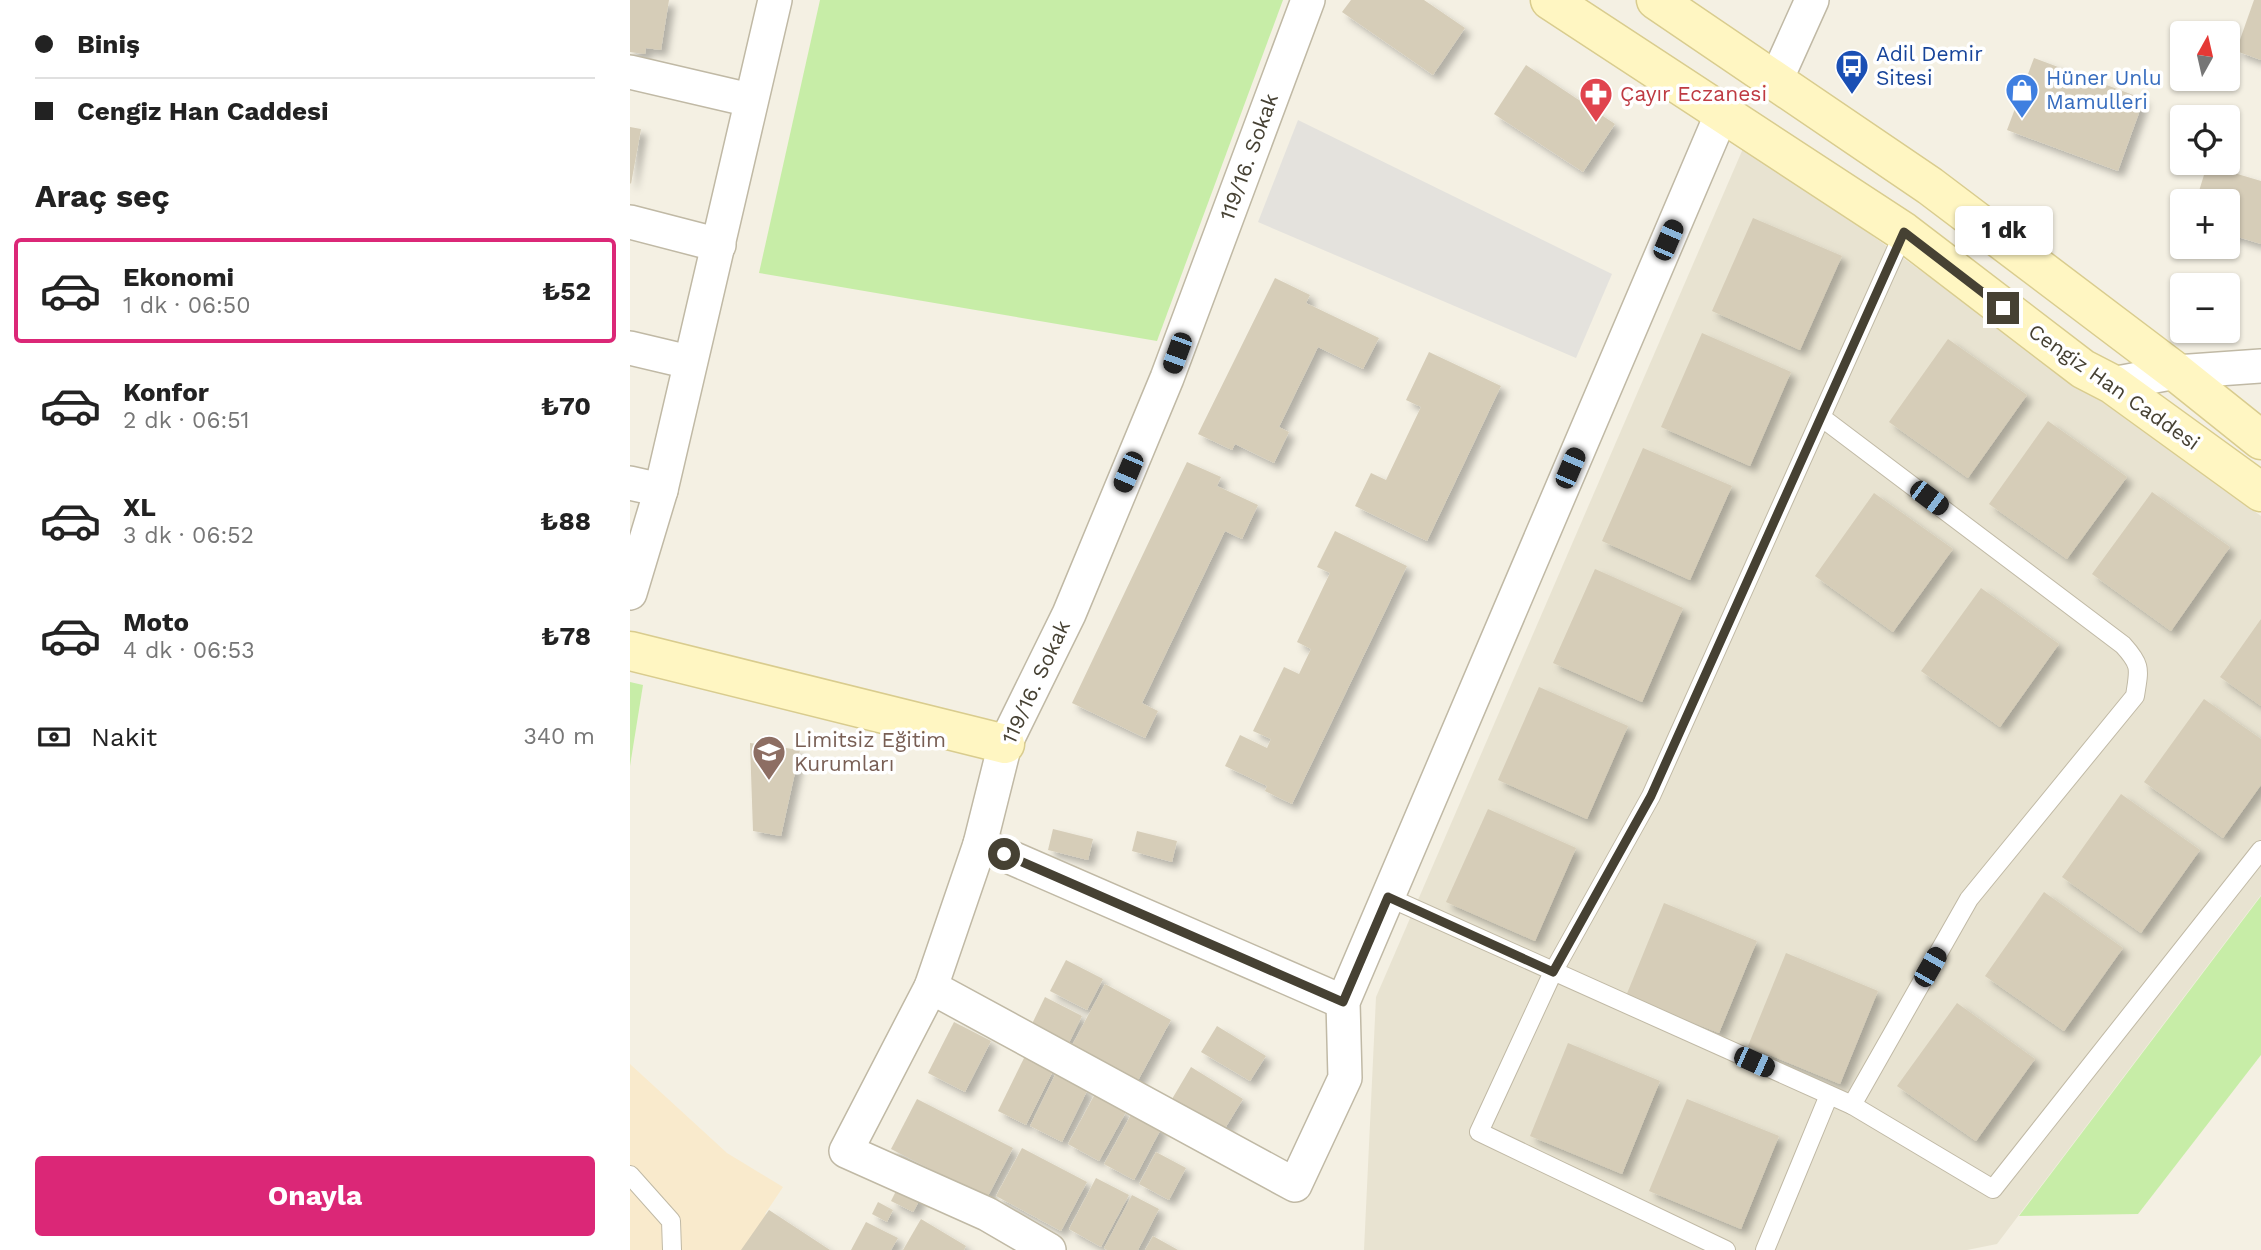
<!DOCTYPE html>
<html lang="tr">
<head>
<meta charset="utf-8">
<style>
	:root { --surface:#fff; --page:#f6f6f6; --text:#222; --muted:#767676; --line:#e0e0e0; --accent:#db2777 }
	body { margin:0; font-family:"Work Sans",sans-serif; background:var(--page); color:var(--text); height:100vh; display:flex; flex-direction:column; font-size:26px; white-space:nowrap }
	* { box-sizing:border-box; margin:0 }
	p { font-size:23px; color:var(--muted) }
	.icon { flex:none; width:38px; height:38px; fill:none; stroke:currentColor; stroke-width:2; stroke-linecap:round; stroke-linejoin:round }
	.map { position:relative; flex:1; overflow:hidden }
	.details { display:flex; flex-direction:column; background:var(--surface); width:630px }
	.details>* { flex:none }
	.banner { display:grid; align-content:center; height:154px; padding:0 35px; background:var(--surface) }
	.needle { width:46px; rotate:8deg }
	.buttons { position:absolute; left:1540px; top:21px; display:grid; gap:14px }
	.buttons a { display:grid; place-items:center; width:70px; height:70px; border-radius:7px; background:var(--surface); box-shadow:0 2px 5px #0004; font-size:35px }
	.end { position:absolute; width:32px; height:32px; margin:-16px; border:9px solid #464133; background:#fff; box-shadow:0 0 0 4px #fff }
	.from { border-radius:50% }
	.bubble { position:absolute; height:49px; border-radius:7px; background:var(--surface); box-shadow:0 2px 5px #0004; font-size:23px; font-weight:700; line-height:49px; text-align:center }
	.car { position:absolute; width:21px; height:42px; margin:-21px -10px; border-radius:9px; box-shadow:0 0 5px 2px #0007; background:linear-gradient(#222 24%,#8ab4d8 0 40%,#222 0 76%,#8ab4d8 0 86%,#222 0) }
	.banner b { display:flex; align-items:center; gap:24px; height:66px; font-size:26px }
	.banner b+b { border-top:2px solid var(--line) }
	.banner i { width:18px; height:18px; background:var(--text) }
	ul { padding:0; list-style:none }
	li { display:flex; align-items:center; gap:21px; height:105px; margin:0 14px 10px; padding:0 21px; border:4px solid transparent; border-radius:7px }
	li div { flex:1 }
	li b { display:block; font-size:26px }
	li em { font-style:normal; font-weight:700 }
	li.on { border-color:var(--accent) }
	li>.icon { width:63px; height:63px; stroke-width:1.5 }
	h2 { padding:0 35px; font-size:32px; line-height:84px }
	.pay { display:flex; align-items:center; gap:18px; height:77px; padding:0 35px; font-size:26px }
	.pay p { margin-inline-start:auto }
	.button { display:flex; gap:14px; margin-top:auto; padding:14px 35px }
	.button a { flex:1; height:80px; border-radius:7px; background:var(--accent); color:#fff; font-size:28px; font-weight:700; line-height:80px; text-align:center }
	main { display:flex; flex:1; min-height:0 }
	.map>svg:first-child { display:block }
	.residential { fill:#e8e3d1 }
	.commercial { fill:#f9eacc }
	.green { fill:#c7eda7 }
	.parking { fill:#e4e2dd }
	.building { fill:#d6cdb8; filter:url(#shadow) }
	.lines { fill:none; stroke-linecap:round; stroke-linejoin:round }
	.lane-casing { stroke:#c0b9a5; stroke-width:20 }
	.street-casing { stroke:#c0b9a5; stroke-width:36 }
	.secondary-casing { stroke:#d9cc8e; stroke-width:41 }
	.lane { stroke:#fff; stroke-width:18 }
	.street { stroke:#fff; stroke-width:33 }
	.secondary { stroke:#fff6c2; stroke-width:38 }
	.route { stroke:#464133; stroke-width:9 }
	.labels { text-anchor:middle; stroke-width:7; stroke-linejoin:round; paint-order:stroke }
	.transit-label { font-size:21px; fill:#164399; stroke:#fff; text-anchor:start }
	.shop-label { font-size:21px; fill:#366cbe; stroke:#fff; text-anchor:start }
	.health-label { font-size:21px; fill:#be3a42; stroke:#fff; text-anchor:start }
	.street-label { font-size:21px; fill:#464133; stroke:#fff }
	.education-label { font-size:21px; fill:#785e54; stroke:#fff; text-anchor:start }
</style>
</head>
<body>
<main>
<section class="details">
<div class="banner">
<b><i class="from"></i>Biniş</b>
<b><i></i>Cengiz Han Caddesi</b>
</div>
<h2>Araç seç</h2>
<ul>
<li class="on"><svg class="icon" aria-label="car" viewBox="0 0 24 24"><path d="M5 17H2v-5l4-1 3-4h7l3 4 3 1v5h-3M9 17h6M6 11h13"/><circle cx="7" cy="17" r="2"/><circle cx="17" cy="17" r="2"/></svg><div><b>Ekonomi</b><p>1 dk · 06:50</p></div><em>₺52</em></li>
<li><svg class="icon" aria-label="car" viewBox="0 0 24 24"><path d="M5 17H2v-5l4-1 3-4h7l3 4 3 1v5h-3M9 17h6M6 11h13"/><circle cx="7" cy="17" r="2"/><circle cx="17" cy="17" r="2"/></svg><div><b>Konfor</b><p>2 dk · 06:51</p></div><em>₺70</em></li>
<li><svg class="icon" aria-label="car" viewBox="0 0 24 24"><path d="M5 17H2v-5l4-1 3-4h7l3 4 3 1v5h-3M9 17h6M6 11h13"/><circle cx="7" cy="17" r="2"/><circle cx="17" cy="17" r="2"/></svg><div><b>XL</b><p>3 dk · 06:52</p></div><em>₺88</em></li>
<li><svg class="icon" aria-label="car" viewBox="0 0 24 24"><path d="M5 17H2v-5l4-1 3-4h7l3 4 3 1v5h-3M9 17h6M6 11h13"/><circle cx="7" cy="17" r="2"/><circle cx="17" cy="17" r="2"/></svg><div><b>Moto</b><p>4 dk · 06:53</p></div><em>₺78</em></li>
</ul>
<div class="pay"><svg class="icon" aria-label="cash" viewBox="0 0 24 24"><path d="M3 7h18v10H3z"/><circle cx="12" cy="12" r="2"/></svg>Nakit<p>340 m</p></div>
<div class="button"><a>Onayla</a></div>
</section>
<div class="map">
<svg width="1631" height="1250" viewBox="0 0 1631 1250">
	<defs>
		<filter id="shadow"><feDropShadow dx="6" dy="6" stdDeviation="3.5" flood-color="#0004"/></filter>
	</defs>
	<rect width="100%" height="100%" fill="#f4f0e3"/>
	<polygon class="residential" points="1115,144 1631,516 1631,895 1367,1244 1337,1250 734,1250 746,997"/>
	<polygon class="commercial" points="0,1064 97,1153 153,1187 135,1214 196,1250 0,1250"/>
	<g class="green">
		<polygon points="190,0 653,0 527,341 129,273"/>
		<polygon points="0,682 13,685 0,766"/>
		<polygon points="1631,896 1631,1055 1508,1214 1389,1216"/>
	</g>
	<polygon class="parking" points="668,120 982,274 946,358 628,222"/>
	<g class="building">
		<polygon points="0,0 39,0 31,50 16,48 15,54 0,52"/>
		<polygon points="721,0 794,0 835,28 803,75 712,12"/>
		<polygon points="1624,0 1631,0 1631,60 1606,51"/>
		<polygon points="1404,58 1514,99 1488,171 1377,130"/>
		<polygon points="896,65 985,124 953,172 864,114"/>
		<polygon points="0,127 11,129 1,184 0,183"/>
		<polygon points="1577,165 1631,181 1631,244 1598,234 1598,201 1566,201"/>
		<polygon points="1123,218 1212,256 1170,350 1082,311"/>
		<polygon points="645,278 680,295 676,303 749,338 733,369 688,347 649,427 659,432 644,463 605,444 602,450 568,434"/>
		<polygon points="1072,333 1161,372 1120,466 1031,427"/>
		<polygon points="1318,339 1397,395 1338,478 1259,422"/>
		<polygon points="799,352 871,386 797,541 725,506 741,473 756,480 791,407 776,400"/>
		<polygon points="1418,421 1497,477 1437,559 1359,504"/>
		<polygon points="1013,448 1102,486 1060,580 972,541"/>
		<polygon points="557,462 591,477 587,486 628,505 612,539 595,531 512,703 528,711 515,738 442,703"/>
		<polygon points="1522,492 1600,547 1541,631 1462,574"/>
		<polygon points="1244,493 1323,549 1263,632 1185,576"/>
		<polygon points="705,531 777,566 662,804 635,791 637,786 595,766 610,735 637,748 641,739 623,731 654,667 669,674 681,649 667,642 700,573 687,567"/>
		<polygon points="965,569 1053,608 1012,702 923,663"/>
		<polygon points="1351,588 1429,644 1370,727 1291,671"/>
		<polygon points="1631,619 1631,706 1590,677"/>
		<polygon points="909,687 998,726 957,819 868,780"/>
		<polygon points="1574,699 1631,739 1631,785 1593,838 1514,782"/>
		<polygon points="120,743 170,750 151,836 123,831"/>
		<polygon points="1491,794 1570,850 1511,933 1432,877"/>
		<polygon points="858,809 946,848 905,941 816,902"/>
		<polygon points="423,829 463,839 458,860 418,850"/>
		<polygon points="507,831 547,841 542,862 502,851"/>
		<polygon points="1414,892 1493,948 1434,1031 1355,976"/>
		<polygon points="1034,903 1127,941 1089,1033 996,996"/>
		<polygon points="1156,953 1248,991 1210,1084 1118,1046"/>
		<polygon points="436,960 473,979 457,1010 420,991"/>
		<polygon points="475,984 541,1020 505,1086 439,1051"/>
		<polygon points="415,997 452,1016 437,1047 400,1028"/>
		<polygon points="1327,1003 1405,1059 1346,1141 1267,1086"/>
		<polygon points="324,1022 361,1041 335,1092 298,1073"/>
		<polygon points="587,1026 636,1056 620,1081 571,1052"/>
		<polygon points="938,1043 1030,1081 992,1174 900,1136"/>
		<polygon points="395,1056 424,1069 396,1125 368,1111"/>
		<polygon points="561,1067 613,1099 594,1130 542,1099"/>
		<polygon points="426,1073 458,1089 432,1142 400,1126"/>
		<polygon points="465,1094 496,1112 469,1161 438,1144"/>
		<polygon points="287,1099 383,1148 357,1198 261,1149"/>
		<polygon points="1057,1099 1149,1136 1111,1229 1019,1191"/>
		<polygon points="503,1111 532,1127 504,1180 474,1164"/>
		<polygon points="392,1148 457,1182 431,1231 366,1196"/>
		<polygon points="526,1152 556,1168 539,1200 509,1184"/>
		<polygon points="466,1178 499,1195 471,1247 439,1229"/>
		<polygon points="269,1185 292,1196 283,1212 261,1201"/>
		<polygon points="502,1195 529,1209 508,1250 477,1250 474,1248"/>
		<polygon points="248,1202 263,1210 257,1222 242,1214"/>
		<polygon points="139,1210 200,1250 111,1250"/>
		<polygon points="291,1219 336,1246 334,1250 273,1250"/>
		<polygon points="236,1222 268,1238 261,1250 221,1250"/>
		<polygon points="523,1236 548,1250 515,1250"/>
	</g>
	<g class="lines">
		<defs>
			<g id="lane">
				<path d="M 758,897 L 1222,1105 L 1339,899 L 1505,696 C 1509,669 1512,666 1493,645 L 1191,417"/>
				<polyline points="1222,1105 1363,1189 1631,850"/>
				<polyline points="0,1175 41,1221 42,1250"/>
				<polyline points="1096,1250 849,1132 923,972 1021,796 1274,232"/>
				<polyline points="1135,1250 1199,1095"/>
			</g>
			<g id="street">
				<polyline points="0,72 120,100"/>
				<polyline points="1146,80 1182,0"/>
				<polyline points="0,222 89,245"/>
				<polyline points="0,348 59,362"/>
				<polyline points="1482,384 1546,372 1631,366"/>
				<polyline points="0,483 31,490"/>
				<polyline points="0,593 31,490 145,0"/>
				<polyline points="350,844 713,1002"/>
				<polyline points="301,987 665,1185 715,1078 713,1002 1092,113"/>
				<polyline points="419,1250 357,1214 216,1151 301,987 350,844 375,744 439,614 537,378 678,0"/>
			</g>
			<g id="secondary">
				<polyline points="920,0 1274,232 1453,369 1482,384 1631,492"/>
				<polyline points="1026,0 1300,186 1546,372 1631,440"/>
				<polyline points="0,651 375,744"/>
			</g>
		</defs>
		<use href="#lane" class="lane-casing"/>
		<use href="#street" class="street-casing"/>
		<use href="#secondary" class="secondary-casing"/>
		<use href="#lane" class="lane"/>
		<use href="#street" class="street"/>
		<use href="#secondary" class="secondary"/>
	</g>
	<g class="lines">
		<polyline class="route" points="374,854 713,1002 758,897 923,972 1021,796 1274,232 1373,308"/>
	</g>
	<defs>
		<symbol id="bus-pin" viewBox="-11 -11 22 30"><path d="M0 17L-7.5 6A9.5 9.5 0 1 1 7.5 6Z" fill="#1a4fb4" stroke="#fff"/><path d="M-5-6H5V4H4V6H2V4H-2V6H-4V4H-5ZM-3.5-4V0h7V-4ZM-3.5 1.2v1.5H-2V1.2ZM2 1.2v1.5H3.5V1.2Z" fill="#fff"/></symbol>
		<symbol id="shop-pin" viewBox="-11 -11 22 30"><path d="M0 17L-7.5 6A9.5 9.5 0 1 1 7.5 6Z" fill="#3f7fe0" stroke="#fff"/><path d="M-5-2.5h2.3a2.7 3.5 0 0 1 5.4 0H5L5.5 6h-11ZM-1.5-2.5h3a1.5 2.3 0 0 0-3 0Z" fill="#fff"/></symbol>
		<symbol id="pharmacy-pin" viewBox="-11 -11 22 30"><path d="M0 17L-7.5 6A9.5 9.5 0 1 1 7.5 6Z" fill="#e0444e" stroke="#fff"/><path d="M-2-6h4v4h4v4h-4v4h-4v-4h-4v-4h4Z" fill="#fff"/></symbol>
		<symbol id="school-pin" viewBox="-11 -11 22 30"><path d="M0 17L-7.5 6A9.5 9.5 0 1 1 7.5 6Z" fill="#8d6e63" stroke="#fff"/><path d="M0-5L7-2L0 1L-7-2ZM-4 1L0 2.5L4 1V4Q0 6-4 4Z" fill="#fff"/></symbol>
	</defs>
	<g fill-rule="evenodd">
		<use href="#bus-pin" x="1203" y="47" width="38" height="52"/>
		<use href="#shop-pin" x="1373" y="71" width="38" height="52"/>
		<use href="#pharmacy-pin" x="947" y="75" width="38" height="52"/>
		<use href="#school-pin" x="120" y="733" width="38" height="52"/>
	</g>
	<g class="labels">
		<g class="transit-label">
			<text x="1246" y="61">Adil Demir<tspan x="1246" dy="24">Sitesi</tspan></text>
		</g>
		<g class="shop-label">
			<text x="1416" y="85">Hüner Unlu<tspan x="1416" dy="24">Mamulleri</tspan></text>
		</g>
		<g class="health-label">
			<text x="990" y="101">Çayır Eczanesi</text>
		</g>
		<g class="street-label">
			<text transform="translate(619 157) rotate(-70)" y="7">119/16. Sokak</text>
			<text transform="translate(1484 387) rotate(35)" y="7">Cengiz Han Caddesi</text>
			<text transform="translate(406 682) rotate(-65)" y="7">119/16. Sokak</text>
		</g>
		<g class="education-label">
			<text x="164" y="747">Limitsiz Eğitim<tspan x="164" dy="24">Kurumları</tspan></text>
		</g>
	</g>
</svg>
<div class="buttons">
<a><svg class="needle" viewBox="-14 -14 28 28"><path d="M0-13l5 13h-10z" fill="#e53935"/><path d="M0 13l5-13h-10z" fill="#767676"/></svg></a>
<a><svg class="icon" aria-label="locate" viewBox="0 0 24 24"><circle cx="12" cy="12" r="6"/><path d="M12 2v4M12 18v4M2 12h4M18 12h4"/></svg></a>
<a>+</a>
<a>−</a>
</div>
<i class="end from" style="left:374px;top:854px"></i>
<i class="end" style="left:1373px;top:308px"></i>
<div class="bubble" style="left:1325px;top:206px;width:98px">1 dk</div>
<i class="car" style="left:1038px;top:240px;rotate:23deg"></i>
<i class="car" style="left:547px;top:353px;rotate:200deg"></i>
<i class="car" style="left:940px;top:468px;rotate:23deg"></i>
<i class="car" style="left:498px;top:472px;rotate:203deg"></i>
<i class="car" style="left:1299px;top:498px;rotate:127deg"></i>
<i class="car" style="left:1300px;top:967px;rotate:30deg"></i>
<i class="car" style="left:1124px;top:1062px;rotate:114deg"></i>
</div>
</main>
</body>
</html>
